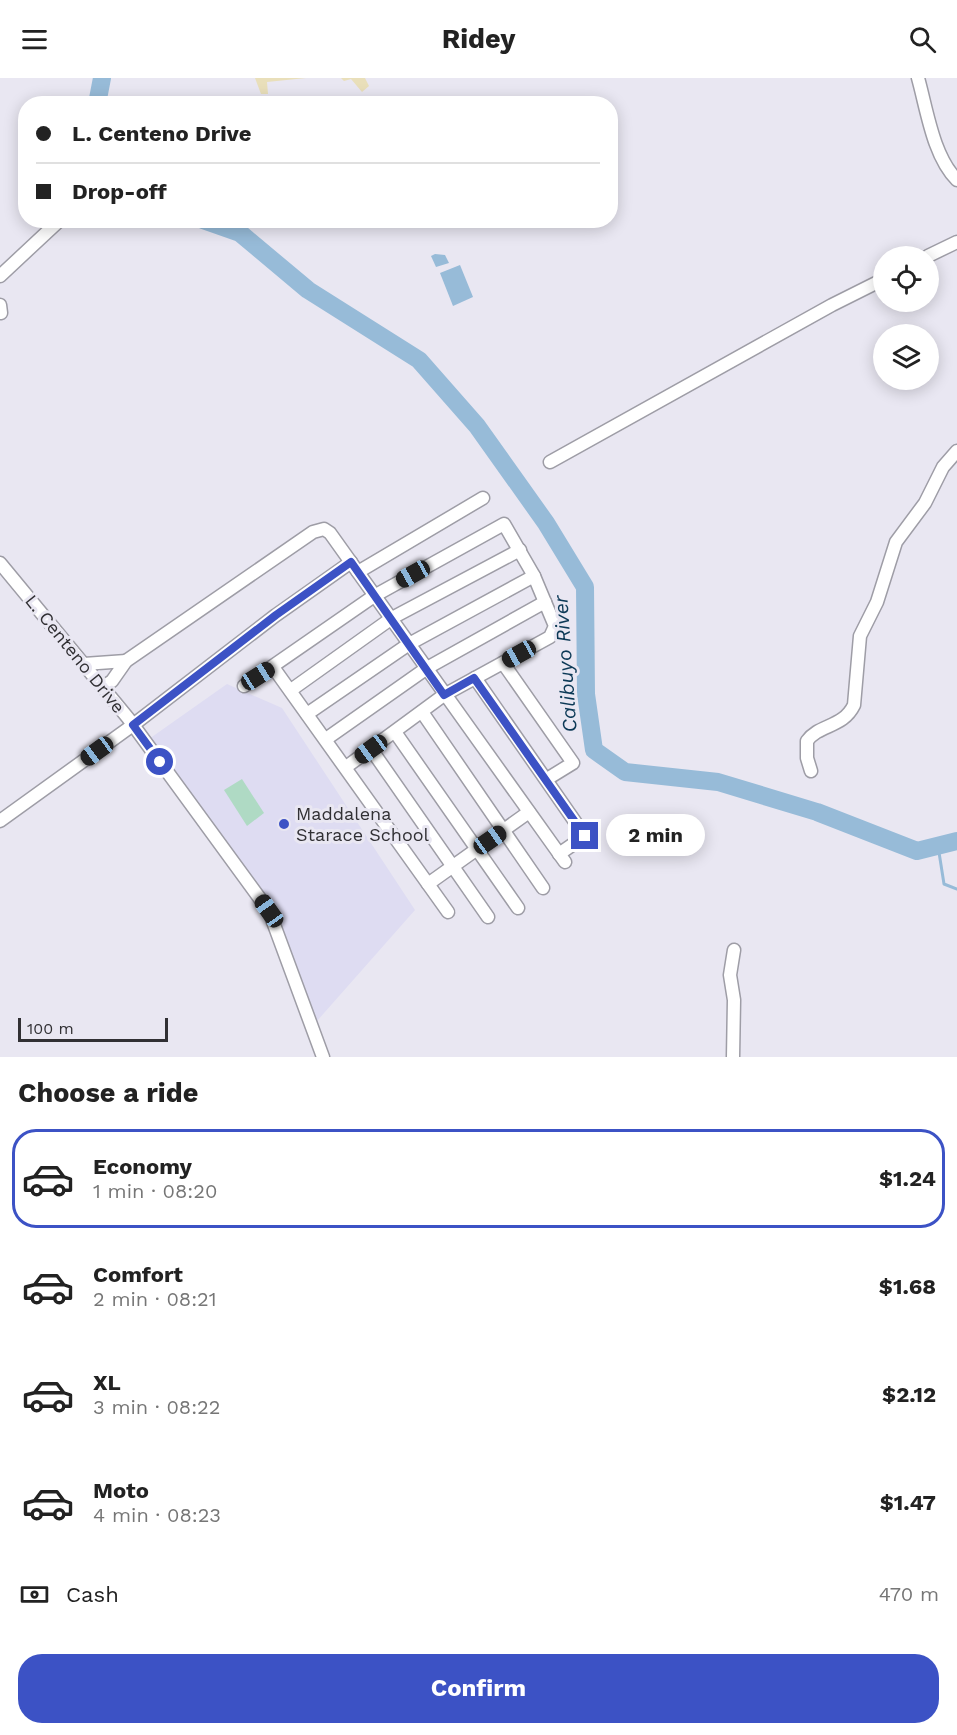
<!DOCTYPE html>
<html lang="en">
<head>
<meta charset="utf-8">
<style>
	:root { --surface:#fff; --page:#f6f6f6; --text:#222; --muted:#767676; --line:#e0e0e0; --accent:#3c52c5 }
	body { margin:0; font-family:"Work Sans",sans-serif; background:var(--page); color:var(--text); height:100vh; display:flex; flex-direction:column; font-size:22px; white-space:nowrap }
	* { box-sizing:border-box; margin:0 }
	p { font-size:20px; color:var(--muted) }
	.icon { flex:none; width:33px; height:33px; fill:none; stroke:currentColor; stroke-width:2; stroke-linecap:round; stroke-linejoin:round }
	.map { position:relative; height:979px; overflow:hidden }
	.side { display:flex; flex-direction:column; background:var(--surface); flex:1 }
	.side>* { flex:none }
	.banner { position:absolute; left:18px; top:18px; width:600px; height:132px; border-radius:24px; box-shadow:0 3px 15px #0003; display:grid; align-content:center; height:132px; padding:0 18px; background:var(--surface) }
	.tools { position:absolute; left:873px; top:168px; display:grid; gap:12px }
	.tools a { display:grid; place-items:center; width:66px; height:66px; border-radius:50%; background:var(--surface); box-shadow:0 3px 15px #0003; font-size:30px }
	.scale { position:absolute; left:18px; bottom:15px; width:150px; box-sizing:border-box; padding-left:6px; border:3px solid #313034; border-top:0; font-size:16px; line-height:21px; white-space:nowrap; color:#313034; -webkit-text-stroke:4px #e9e7f2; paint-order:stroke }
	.end { position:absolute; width:27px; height:27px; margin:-14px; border:8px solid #3c52c5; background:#fff; box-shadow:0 0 0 3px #fff }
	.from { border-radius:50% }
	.bubble { position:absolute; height:42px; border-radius:21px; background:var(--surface); box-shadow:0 3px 15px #0003; font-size:20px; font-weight:700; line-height:42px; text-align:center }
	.car { position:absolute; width:18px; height:36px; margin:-18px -9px; border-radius:8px; box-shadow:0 0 4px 2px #0007; background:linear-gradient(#222 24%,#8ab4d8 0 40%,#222 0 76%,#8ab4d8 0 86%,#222 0) }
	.banner b { display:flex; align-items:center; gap:21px; height:57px; font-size:22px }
	.banner b+b { border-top:2px solid var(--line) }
	.banner i { width:15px; height:15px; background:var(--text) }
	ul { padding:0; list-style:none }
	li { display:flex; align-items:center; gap:18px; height:99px; margin:0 12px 9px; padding:0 6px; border:3px solid transparent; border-radius:24px }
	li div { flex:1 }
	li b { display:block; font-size:22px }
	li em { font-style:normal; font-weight:700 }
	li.selected { border-color:var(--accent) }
	li>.icon { width:54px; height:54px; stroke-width:1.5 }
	h2 { padding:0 18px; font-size:27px; line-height:72px }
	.pay { display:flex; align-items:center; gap:15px; height:66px; padding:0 18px; font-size:22px }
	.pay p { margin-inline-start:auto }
	.action { display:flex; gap:12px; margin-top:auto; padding:12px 18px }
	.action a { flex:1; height:69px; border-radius:24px; background:var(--accent); color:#fff; font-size:24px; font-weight:700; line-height:69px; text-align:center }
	header { display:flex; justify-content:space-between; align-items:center; height:78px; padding:0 18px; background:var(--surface); font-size:27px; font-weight:700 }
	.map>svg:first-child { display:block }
	.education { fill:#dedcf2 }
	.green { fill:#afdac4 }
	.sand { fill:#e9dfba }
	.water { fill:#97bbd8 }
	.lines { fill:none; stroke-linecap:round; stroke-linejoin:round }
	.stream { stroke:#97bbd8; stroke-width:3 }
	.river { stroke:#97bbd8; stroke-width:18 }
	.minor-casing { stroke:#9e9da6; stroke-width:15 }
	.minor { stroke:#fff; stroke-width:12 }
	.route { stroke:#3c52c5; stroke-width:8 }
	.poi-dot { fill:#3c52c5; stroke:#e9e7f2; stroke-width:2 }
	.labels { text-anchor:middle; stroke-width:6; stroke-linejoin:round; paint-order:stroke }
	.street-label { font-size:18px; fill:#313034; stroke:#e9e7f2 }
	.poi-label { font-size:18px; fill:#313034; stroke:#e9e7f2; text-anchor:start }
	.water-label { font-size:20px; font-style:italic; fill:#0c3956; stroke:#e9e7f2 }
</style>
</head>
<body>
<header><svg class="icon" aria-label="menu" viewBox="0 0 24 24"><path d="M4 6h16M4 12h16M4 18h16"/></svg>Ridey<svg class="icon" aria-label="search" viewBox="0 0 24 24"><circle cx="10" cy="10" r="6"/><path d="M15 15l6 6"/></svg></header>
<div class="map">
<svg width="957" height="979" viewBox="0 0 957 979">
	<rect width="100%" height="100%" fill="#e9e7f2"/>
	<polygon class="education" points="227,606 282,630 415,832 317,943 276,838 149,661"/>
	<polygon class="green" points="242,701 264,735 247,748 224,712"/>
	<g class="sand">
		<polygon points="255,0 306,0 267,4 268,16 261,16"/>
		<polygon points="341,0 365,0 369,8 362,14 351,1 344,3"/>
	</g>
	<g class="water">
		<polygon points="435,176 445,177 449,185 436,189 431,178"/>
		<polygon points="460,187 473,219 453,228 440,195"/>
	</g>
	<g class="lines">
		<polyline class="stream" points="938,768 944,806 957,811"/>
		<g class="river">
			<polyline points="97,26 102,0"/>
			<polyline points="203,142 240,155 308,212 419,282 477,348 546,445 585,509 586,616 594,672 625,694 718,704 817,734 917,773 957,763"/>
		</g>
		<defs>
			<g id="minor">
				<path d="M 918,0 C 927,32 933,78 957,102"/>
				<polyline points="928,178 957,164"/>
				<polyline points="0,198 60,142"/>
				<polyline points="0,227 1,235"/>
				<polyline points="550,384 832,227 884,201"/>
				<polyline points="0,485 128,640 269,833 323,979"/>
				<polyline points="358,494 483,420"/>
				<polyline points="503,585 573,685 547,701"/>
				<polyline points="84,586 126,583"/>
				<polyline points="273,589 428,806 529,734"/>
				<polyline points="475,600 585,758 559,776"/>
				<polyline points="244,608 374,518 504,446 534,498 555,548 550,559 444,617 346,689"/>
				<polyline points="103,609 112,603 126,583 313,454 324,451 330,455 565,784"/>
				<polyline points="291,612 392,540 520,472"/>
				<polyline points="422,634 543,810"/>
				<polyline points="307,636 409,566 534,498"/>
				<polyline points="395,654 518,830"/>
				<polyline points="326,661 427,590 545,524"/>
				<polyline points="371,671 488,839"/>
				<path d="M 811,693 L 807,680 L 807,663 C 819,646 843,650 854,627 L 860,558 L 877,524 L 896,464 L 925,425 L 943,389 L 957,373"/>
				<polyline points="0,743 133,647 276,537 351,484"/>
				<polyline points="428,806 448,834"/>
				<polyline points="733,979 734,922 730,897 734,872"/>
			</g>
		</defs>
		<use href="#minor" class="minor-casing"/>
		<use href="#minor" class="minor"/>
	</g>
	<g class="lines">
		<polyline class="route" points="160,684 133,647 276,537 351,484 444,617 474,600 585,758"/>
	</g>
	<circle class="poi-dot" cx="284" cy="746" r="6"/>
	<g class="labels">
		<g class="street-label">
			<text transform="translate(75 576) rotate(51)" y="6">L. Centeno Drive</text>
		</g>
		<g class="poi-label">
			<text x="296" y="742">Maddalena<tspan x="296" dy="21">Starace School</tspan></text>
		</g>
		<g class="water-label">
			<text transform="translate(565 586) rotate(-94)" y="7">Calibuyo River</text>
		</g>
	</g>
</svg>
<div class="tools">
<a><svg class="icon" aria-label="locate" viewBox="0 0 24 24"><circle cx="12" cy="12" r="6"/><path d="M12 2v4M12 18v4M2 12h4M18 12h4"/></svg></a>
<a><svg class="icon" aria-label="layers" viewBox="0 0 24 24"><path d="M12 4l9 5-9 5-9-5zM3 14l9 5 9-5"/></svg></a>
</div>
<div class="scale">100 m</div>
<i class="end from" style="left:160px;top:684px"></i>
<i class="end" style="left:585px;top:758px"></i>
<div class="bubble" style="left:606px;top:736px;width:99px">2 min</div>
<i class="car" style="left:413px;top:496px;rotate:241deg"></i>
<i class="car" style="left:519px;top:576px;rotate:241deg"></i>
<i class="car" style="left:258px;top:598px;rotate:58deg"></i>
<i class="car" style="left:371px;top:671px;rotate:234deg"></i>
<i class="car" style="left:97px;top:673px;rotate:234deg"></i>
<i class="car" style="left:490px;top:762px;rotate:55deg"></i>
<i class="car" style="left:269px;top:833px;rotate:325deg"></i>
<div class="banner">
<b><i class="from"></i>L. Centeno Drive</b>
<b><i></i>Drop-off</b>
</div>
</div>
<section class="side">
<h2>Choose a ride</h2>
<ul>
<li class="selected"><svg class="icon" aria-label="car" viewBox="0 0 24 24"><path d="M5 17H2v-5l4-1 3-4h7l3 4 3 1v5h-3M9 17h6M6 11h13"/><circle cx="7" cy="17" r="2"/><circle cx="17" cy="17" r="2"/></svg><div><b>Economy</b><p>1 min · 08:20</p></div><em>$1.24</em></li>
<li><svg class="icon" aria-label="car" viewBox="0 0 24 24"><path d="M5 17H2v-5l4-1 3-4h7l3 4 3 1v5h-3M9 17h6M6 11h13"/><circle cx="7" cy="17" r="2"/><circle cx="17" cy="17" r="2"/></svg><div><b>Comfort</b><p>2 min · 08:21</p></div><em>$1.68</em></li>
<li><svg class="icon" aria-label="car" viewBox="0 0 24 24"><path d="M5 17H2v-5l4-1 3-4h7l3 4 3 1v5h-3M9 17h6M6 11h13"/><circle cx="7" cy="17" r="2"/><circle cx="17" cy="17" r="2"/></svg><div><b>XL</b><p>3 min · 08:22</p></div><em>$2.12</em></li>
<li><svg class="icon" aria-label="car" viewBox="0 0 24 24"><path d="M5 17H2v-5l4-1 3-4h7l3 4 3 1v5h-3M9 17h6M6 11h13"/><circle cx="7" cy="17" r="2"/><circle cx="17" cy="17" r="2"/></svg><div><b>Moto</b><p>4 min · 08:23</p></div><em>$1.47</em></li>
</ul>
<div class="pay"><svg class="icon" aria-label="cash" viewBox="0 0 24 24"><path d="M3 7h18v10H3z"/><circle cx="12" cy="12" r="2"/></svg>Cash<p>470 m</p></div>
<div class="action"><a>Confirm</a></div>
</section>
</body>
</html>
